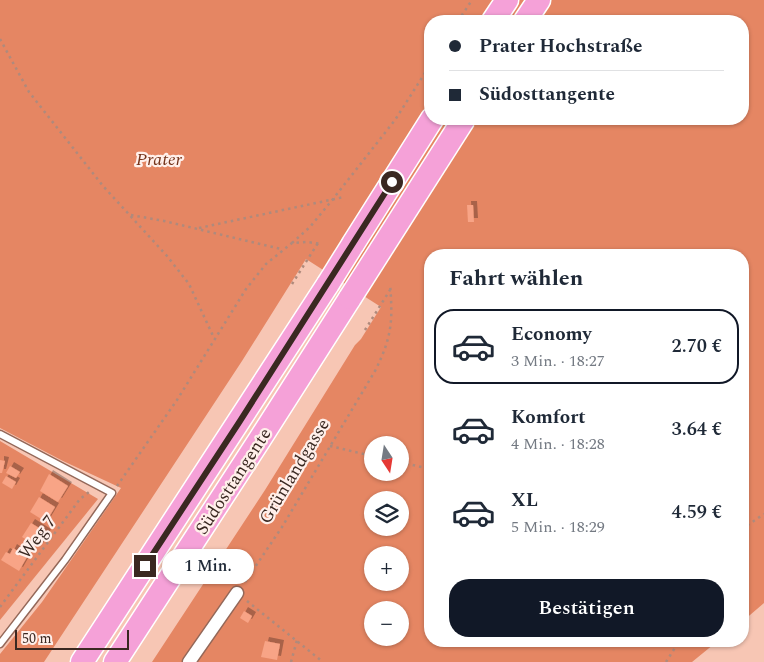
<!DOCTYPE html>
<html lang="de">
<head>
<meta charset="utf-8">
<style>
	:root { --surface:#fff; --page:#f2f2f3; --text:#1f2937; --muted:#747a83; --line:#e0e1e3; --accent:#111827 }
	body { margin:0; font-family:Spectral,serif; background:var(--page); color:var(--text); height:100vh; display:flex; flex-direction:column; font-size:19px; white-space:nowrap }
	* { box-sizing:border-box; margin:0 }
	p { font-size:16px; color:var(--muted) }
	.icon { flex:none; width:28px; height:28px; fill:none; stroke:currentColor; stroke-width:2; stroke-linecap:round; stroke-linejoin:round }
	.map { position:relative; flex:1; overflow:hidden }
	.drawer { position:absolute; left:424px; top:249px; width:325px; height:398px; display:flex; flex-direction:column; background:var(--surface); border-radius:20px; box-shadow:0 1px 4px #0004 }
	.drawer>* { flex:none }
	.banner { position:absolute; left:424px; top:15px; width:325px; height:110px; border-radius:20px; box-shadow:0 1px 4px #0004; display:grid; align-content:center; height:110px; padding:0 25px; background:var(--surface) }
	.needle { width:32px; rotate:168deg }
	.fabs { position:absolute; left:364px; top:436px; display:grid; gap:10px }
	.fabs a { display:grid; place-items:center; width:45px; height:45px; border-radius:50%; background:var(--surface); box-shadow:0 1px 4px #0004; font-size:25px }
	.scale { position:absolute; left:15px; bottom:12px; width:114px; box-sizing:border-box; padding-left:5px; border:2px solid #3a2821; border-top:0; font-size:14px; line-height:18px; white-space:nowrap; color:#3a2821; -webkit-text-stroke:4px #ffefea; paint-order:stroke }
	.end { position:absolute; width:22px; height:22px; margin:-11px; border:6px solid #3a2821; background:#fff; box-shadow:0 0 0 2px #fff }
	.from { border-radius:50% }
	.bubble { position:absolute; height:35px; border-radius:18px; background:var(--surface); box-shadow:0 1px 4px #0004; font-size:16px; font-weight:600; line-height:35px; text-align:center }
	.banner b { display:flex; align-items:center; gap:18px; height:48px; font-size:19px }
	.banner b+b { border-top:1px solid var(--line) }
	.banner i { width:12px; height:12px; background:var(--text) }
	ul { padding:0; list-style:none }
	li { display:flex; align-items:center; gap:15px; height:75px; margin:0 10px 8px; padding:0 15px; border:2px solid transparent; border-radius:20px }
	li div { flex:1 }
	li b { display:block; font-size:19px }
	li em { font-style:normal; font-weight:600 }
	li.selected { border-color:var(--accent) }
	li>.icon { width:45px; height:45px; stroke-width:1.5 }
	h2 { padding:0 25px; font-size:22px; line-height:60px }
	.action { display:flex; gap:10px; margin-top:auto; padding:10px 25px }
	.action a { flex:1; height:58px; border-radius:20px; background:var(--accent); color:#fff; font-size:20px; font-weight:600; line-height:58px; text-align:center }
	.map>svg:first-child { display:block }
	.green { fill:#e58663; fill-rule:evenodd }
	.building { fill:#f8a486; filter:url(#shadow) }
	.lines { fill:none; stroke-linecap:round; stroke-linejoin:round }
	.lane-casing { stroke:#946859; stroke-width:9 }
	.street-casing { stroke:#946859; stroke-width:15 }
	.highway-casing { stroke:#fff; stroke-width:25 }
	.path { stroke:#af8a7c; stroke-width:2.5; stroke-dasharray:2.5 4; stroke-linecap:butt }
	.lane { stroke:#fff; stroke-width:6 }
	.street { stroke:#fff; stroke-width:12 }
	.highway { stroke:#f5a1d8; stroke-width:22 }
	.highway-bridge-casing { stroke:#fff; stroke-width:25; stroke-linecap:butt }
	.highway-bridge { stroke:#f5a1d8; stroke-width:22 }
	.route { stroke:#3a2821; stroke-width:6 }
	.labels { text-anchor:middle; stroke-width:4.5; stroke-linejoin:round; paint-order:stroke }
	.park-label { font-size:18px; font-style:italic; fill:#75331a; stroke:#ffefea }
	.street-label { font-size:18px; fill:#3a2821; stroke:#ffefea }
</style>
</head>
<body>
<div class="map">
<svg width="764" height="662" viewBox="0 0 764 662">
	<defs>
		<filter id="shadow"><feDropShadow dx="4" dy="-4" stdDeviation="0" flood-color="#0004"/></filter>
	</defs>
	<rect width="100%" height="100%" fill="#f7c6b4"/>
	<g class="green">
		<path d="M 0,0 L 764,0 L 764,603 L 743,621 L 742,255 L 430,255 L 430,640 L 719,640 L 692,662 L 194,662 L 205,629 L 182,662 L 152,662 L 265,490 L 355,345 L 361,339 L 381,307 L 306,259 L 242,361 L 44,662 L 0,662 L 0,654 L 42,602 L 121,488 L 63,461 L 0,428 ZM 430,21 L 742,21 L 742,119 L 430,119 ZM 372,445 L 400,445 L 400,472 L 372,472 ZM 372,500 L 400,500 L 400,528 L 372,528 ZM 372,555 L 400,555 L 400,582 L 372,582 ZM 372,610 L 400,610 L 400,638 L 372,638 Z"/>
		<polygon points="0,441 98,499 0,620"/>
	</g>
	<g class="building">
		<polygon points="467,205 473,205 474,222 468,222"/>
		<polygon points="0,460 5,461 2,473 0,473"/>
		<polygon points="10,466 20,472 16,478 6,473"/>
		<polygon points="49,474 68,486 58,502 40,491"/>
		<polygon points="6,476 16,482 12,489 2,483"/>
		<polygon points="39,497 55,507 46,522 30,512"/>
		<polygon points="31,523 47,533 39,547 22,537"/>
		<polygon points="13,548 27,557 19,571 1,560 6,552 10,554"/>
		<polygon points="244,611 252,616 248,623 240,618"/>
		<polygon points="265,641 280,644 277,660 261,657"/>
	</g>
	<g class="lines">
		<defs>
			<polyline id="lane" points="0,434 112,493 65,560 0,644"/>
			<polyline id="street" points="189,662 237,593"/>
			<g id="highway">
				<polyline points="493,21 507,0"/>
				<polyline points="525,21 539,0"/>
				<polyline points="353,244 432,119"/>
				<polyline points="82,662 328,284"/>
				<polyline points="115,662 260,439 350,298"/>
			</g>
		</defs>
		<use href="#lane" class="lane-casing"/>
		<use href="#street" class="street-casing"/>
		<use href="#highway" class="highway-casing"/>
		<g class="path">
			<polyline points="458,21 472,0"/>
			<polyline points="0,39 29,92 103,186 167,256 189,284 214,338"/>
			<polyline points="131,215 164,221 281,249"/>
			<polyline points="199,228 344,197"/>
			<polyline points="292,243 310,227 333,199 395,120 430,65"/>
			<polyline points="292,284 318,243"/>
			<polyline points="365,330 390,290"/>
			<polyline points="330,446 372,456"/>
			<polyline points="400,462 430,469"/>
			<polyline points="117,486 177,400 246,289 266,264 292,243 307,242 322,244"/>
			<polyline points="742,529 764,514"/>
			<path d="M 245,582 L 282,527 L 375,371 C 392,337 393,321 390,284"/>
			<polyline points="247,601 323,662"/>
			<polyline points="0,607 80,499 89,492"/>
			<polyline points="291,662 297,640"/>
			<polyline points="666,662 680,640"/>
		</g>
		<use href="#lane" class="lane"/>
		<use href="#street" class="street"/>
		<use href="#highway" class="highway"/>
		<defs>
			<g id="highway-bridge">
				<polyline points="328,284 353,244"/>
				<polyline points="350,298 464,119"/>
			</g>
		</defs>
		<use href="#highway-bridge" class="highway-bridge-casing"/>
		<use href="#highway-bridge" class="highway-bridge"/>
	</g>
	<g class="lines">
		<polyline class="route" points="145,566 240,421 392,182"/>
	</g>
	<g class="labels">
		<g class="park-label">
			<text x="159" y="165">Prater</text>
		</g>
		<g class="street-label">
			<text transform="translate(294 471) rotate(-59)" y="6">Grünlandgasse</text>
			<text transform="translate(233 481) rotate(-57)" y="6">Südosttangente</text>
			<text transform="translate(37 537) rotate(-53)" y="6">Weg 7</text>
		</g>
	</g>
</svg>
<div class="fabs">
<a><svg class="needle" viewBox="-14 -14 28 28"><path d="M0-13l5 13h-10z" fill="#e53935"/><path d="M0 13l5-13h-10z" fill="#747a83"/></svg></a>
<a><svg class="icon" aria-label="layers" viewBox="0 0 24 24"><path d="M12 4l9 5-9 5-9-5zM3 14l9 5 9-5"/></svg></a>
<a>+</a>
<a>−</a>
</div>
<div class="scale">50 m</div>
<i class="end from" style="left:392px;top:182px"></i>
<i class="end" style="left:145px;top:566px"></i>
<div class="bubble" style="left:162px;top:549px;width:92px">1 Min.</div>
<div class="banner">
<b><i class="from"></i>Prater Hochstraße</b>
<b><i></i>Südosttangente</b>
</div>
<section class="drawer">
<h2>Fahrt wählen</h2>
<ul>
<li class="selected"><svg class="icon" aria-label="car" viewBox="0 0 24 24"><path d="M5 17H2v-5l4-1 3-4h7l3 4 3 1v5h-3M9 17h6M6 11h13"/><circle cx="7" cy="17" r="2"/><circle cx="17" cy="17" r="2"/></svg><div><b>Economy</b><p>3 Min. · 18:27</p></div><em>2.70 €</em></li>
<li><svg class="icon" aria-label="car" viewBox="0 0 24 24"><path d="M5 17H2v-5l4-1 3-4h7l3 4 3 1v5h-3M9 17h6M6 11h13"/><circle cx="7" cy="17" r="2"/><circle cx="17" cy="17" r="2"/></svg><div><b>Komfort</b><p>4 Min. · 18:28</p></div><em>3.64 €</em></li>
<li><svg class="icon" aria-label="car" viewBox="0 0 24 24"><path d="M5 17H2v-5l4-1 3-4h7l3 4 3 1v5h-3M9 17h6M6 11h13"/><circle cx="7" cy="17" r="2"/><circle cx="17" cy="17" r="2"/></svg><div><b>XL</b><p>5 Min. · 18:29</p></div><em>4.59 €</em></li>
</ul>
<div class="action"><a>Bestätigen</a></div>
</section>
</div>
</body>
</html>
